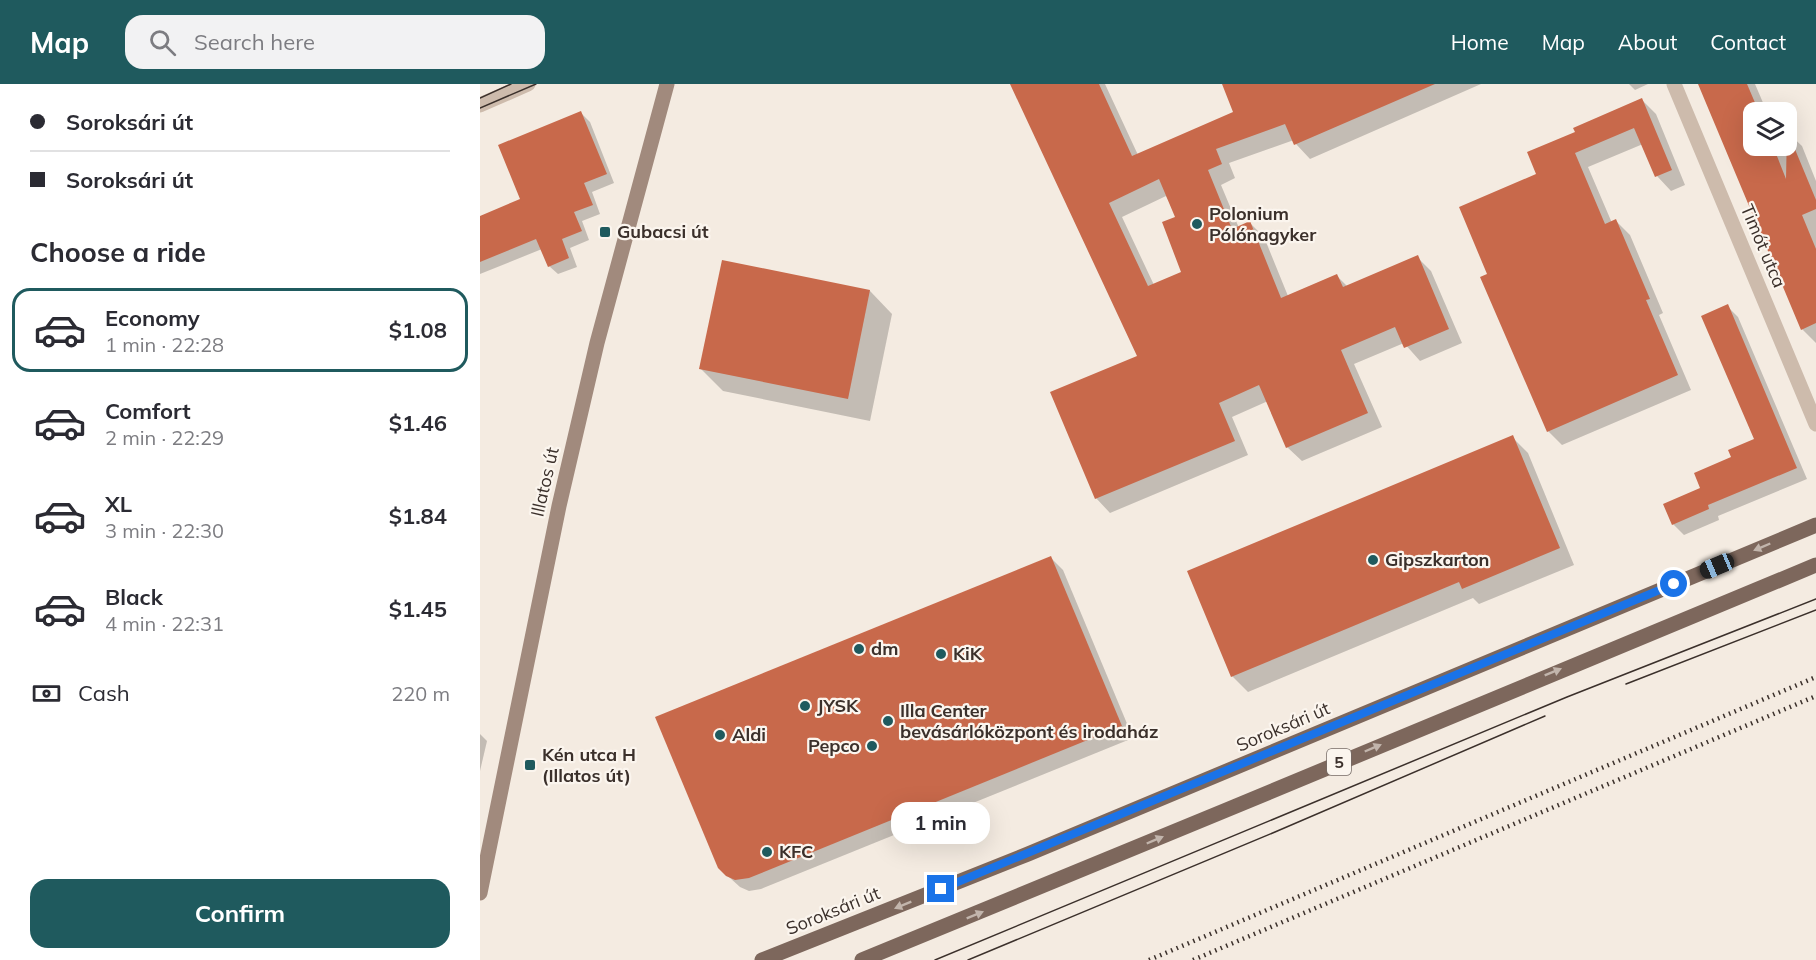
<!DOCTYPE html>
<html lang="en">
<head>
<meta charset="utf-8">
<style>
	:root { --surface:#fff; --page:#f2f2f3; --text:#2b2b33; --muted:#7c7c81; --line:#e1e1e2; --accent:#1f5a5e }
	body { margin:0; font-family:Mulish,sans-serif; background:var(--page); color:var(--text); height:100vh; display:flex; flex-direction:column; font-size:22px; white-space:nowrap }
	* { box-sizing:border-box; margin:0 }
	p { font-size:20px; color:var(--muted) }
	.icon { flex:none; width:33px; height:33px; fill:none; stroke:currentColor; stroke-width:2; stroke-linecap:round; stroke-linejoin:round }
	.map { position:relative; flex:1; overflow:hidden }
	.panel { display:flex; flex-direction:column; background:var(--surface); width:480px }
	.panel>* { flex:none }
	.banner { display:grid; align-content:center; height:132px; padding:0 30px; background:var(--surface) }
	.controls { position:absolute; left:1263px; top:18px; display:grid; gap:12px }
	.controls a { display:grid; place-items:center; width:54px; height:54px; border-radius:12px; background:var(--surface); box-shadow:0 6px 24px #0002; font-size:30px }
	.end { position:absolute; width:27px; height:27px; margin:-14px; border:8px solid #1a73e8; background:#fff; box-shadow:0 0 0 3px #fff }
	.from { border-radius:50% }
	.bubble { position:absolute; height:42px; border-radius:18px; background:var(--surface); box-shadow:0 6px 24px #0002; font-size:20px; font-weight:700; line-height:42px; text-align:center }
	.car { position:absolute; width:18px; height:36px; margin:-18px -9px; border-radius:8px; box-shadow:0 0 4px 2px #0007; background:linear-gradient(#222 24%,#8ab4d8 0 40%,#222 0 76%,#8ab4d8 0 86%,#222 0) }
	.banner b { display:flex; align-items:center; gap:21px; height:57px; font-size:22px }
	.banner b+b { border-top:2px solid var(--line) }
	.banner i { width:15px; height:15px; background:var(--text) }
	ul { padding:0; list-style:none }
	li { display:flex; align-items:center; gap:18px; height:84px; margin:0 12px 9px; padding:0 18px; border:3px solid transparent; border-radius:18px }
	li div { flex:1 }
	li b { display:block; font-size:22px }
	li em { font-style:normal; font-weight:700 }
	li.on { border-color:var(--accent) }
	li>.icon { width:54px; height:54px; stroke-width:1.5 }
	h2 { padding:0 30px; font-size:27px; line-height:72px }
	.pay { display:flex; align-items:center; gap:15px; height:66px; padding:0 30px; font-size:22px }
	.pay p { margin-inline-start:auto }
	.primary-button { display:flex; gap:12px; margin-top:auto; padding:12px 30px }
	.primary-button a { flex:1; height:69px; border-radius:18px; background:var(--accent); color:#fff; font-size:24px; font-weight:700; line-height:69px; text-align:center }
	header { display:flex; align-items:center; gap:36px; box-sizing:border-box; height:84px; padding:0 30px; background:var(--accent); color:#fff }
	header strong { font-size:28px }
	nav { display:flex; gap:33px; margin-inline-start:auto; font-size:21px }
	.search { width:420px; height:54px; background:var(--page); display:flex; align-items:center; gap:15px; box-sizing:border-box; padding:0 21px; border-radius:18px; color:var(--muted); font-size:22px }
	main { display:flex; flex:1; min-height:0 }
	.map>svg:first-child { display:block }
	.shadow { fill:#0003; fill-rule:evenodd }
	.building { fill:#c8694b; fill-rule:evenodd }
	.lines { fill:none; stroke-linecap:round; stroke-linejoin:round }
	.street { stroke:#cdbbac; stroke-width:15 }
	.secondary { stroke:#a18a7d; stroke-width:15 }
	.primary { stroke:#7d675c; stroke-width:15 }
	.tram { stroke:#3b302b; stroke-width:1.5 }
	.rail { stroke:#3b302b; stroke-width:4.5; stroke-dasharray:1.5 4.5; stroke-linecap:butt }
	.oneway { fill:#c2b5ac }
	.route { stroke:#1a73e8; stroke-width:8 }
	.poi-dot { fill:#1f5a5e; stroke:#fbf5ee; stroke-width:2 }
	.labels { text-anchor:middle; stroke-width:4.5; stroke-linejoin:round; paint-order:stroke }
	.shield { fill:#fbf5ee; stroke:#756b66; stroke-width:1.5 }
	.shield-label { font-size:16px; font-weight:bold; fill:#3b302b }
	.poi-label { font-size:18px; font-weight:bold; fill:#3b302b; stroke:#fbf5ee; text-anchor:start }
	.street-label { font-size:18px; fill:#3b302b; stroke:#fbf5ee }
</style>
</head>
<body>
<header>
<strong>Map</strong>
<div class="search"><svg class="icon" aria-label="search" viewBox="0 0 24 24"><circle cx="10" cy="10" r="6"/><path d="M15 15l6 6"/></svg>Search here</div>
<nav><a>Home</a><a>Map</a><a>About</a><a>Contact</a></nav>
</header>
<main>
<section class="panel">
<div class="banner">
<b><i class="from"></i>Soroksári út</b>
<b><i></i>Soroksári út</b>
</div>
<h2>Choose a ride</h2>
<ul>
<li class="on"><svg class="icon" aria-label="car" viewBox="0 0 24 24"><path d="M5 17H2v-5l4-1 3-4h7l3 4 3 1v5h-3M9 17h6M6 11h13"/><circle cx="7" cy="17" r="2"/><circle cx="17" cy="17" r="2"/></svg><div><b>Economy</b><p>1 min · 22:28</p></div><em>$1.08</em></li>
<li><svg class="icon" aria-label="car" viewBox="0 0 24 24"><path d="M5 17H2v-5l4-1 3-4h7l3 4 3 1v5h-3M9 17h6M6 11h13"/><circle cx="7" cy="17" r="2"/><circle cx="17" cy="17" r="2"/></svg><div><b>Comfort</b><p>2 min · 22:29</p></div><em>$1.46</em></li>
<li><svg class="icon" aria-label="car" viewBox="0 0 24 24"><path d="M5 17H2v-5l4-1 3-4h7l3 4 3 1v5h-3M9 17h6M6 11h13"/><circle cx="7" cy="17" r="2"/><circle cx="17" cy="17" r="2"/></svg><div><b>XL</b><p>3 min · 22:30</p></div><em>$1.84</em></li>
<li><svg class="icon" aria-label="car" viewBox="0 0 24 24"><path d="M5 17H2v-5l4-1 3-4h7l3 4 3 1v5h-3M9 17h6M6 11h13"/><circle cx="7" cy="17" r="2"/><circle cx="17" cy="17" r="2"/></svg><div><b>Black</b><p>4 min · 22:31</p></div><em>$1.45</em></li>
</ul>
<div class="pay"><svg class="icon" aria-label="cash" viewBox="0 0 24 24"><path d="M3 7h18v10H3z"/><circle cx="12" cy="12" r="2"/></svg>Cash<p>220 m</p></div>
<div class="primary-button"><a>Confirm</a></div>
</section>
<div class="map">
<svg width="1336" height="876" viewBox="0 0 1336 876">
	<rect width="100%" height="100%" fill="#f4ebe1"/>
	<g class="shadow">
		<path d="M 531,0 L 625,0 L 658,71 L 755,29 L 743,0 L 1001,0 L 830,75 L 816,60 L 814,56 L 749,79 L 755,94 L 741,101 L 759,144 L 770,139 L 784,153 L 808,212 L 857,192 L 868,203 L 937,173 L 951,187 L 982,259 L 940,277 L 924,259 L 874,280 L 902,343 L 822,377 L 807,363 L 788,317 L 752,333 L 768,371 L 630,429 L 616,414 L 659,272 ZM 686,112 L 697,133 L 703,189 L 674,201 L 642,133 Z"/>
		<polygon points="1149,0 1168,0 1155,6"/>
		<polygon points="1220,0 1275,0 1287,28 1274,28 1274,62 1306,62 1306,47 1322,62 1336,97 1336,259 1322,245"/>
		<polygon points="1162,16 1176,30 1205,101 1191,107 1177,92 1163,60 1108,83 1132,139 1136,137 1150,151 1183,229 1179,231 1211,306 1082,361 1068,347 1009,191 1058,91 1097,48"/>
		<polygon points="101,29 110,38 134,99 112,108 120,130 102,137 109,156 90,164 97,183 78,190 69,182 62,165 0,190 0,133 42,116"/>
		<polygon points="390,207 412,230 390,337 243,307 221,285"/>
		<polygon points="1247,222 1258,233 1327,395 1238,432 1239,436 1204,451 1193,440 1185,421 1222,405 1253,374 1275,356"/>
		<polygon points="1032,353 1048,369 1094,481 999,520 993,514 768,608 752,592"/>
		<polygon points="571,474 583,486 653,654 281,805 269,807 260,803 239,784"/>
		<polygon points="0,650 7,657 0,687"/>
	</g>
	<g class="building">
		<path d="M 530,0 L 619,0 L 652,72 L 753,28 L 742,0 L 955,0 L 814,61 L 805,40 L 736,65 L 742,80 L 728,86 L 752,145 L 770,137 L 801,214 L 857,190 L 863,203 L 938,171 L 969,245 L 924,264 L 915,243 L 861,266 L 888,329 L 806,364 L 779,301 L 739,319 L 755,357 L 615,415 L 570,308 L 657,272 ZM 679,95 L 695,133 L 682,138 L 701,188 L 668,202 L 629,119 Z"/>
		<polygon points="1218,0 1267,0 1279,28 1274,28 1274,62 1293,62 1306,95 1307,46 1336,116 1336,125 1322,131 1336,165 1336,239 1321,246"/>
		<polygon points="1162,14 1192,86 1175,93 1154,44 1095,69 1125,140 1136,135 1170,215 1166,216 1198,291 1067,348 1000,193 1007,190 979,123 1056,90 1047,68 1095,48 1093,44"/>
		<polygon points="101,27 127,90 104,99 113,121 94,128 102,147 82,155 89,174 68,183 56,155 0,178 0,132 40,115 18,61"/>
		<polygon points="242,176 390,206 368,315 219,285"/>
		<polygon points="1248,220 1317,384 1228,421 1229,425 1192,441 1183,420 1220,404 1214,389 1251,373 1248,366 1274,355 1221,232"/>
		<polygon points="1033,351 1080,464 982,505 979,498 751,593 707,487"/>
		<polygon points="571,472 642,642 269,794 255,796 246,792 238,784 175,633"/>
	</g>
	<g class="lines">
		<g class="street">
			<polyline points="1194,0 1336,340"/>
			<polyline points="0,21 48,0"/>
		</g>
		<polyline class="secondary" points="0,809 79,422 117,259 187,0"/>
		<g class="primary">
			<polyline points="282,876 548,770 1336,441"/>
			<path d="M 382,876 C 701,747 1018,611 1336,481"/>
		</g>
		<g class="tram">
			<polyline points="0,14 31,0"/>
			<polyline points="0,24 56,0"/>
			<polyline points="1146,600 1336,526"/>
			<polyline points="455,876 1087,613 1336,515"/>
			<polyline points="488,876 795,748 1065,632"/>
		</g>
		<g class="rail">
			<polyline points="669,876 1336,593"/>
			<polyline points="713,876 1336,612"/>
		</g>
	</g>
	<defs><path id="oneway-solid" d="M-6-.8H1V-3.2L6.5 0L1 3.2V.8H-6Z" transform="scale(1.5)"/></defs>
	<g class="oneway">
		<use href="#oneway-solid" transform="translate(1282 463) rotate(157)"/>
		<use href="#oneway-solid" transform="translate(1073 588) rotate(-22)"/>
		<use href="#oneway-solid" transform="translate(893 664) rotate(-23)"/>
		<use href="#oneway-solid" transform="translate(675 756) rotate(-23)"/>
		<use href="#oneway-solid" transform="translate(423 821) rotate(158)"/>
		<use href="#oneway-solid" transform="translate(495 831) rotate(-22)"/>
	</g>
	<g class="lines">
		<polyline class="route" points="461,805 1194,500"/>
	</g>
	<g class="poi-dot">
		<circle cx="717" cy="140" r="6"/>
		<rect x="119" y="142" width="12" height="12" rx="3"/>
		<circle cx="893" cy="476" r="6"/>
		<circle cx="379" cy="565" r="6"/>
		<circle cx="461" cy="570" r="6"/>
		<circle cx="325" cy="622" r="6"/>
		<circle cx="408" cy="637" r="6"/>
		<circle cx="240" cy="651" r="6"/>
		<circle cx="392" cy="662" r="6"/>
		<rect x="44" y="675" width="12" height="12" rx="3"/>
		<circle cx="287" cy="768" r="6"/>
	</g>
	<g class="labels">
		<rect class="shield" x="847" y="665" width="24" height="26" rx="4.5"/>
		<g class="shield-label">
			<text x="859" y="684">5</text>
		</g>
		<g class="poi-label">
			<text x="729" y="136">Polonium<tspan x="729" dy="21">Pólónagyker</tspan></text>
			<text x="137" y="154">Gubacsi út</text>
			<text x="905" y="482">Gipszkarton</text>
			<text x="391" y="571">dm</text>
			<text x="473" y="576">KiK</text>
			<text x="337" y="628">JYSK</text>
			<text x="420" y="633">Illa Center<tspan x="420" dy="21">bevásárlóközpont és irodaház</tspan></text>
			<text x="252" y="657">Aldi</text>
			<text x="380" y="668" text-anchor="end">Pepco</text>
			<text x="62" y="677">Kén utca H<tspan x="62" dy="21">(Illatos út)</tspan></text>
			<text x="299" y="774">KFC</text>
		</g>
		<g class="street-label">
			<text transform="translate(1283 162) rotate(67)" y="6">Timót utca</text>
			<text transform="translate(65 398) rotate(-77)" y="6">Illatos út</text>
			<text transform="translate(803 643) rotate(-23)" y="6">Soroksári út</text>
			<text transform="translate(353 827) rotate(-22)" y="6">Soroksári út</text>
		</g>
	</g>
</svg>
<div class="controls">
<a><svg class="icon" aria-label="layers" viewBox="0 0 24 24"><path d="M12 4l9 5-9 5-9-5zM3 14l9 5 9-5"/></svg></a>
</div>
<i class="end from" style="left:1194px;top:500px"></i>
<i class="end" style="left:461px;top:805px"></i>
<div class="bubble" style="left:411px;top:718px;width:99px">1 min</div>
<i class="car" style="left:1237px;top:482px;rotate:247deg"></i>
</div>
</main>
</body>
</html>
